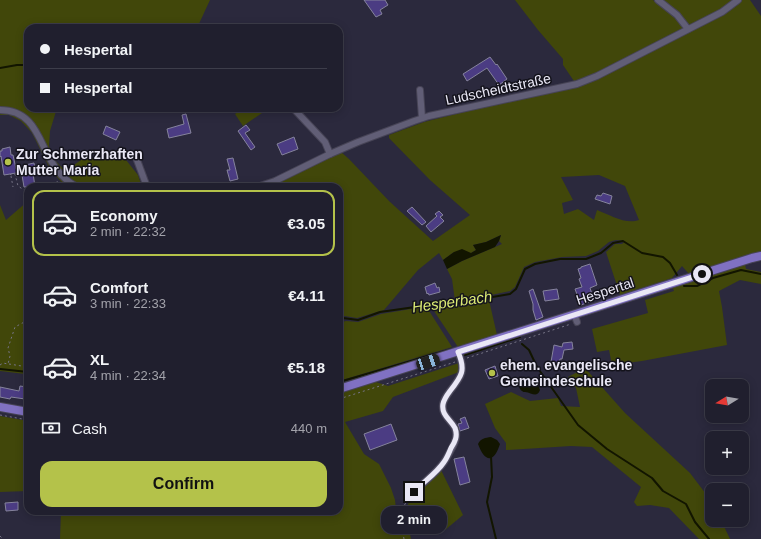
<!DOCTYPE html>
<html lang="en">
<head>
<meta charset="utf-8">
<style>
	:root { --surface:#201f2e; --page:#282736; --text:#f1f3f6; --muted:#a2a2aa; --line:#3d3d4a; --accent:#b4c24a }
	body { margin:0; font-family:Helvetica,sans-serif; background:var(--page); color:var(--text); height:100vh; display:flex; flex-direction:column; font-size:15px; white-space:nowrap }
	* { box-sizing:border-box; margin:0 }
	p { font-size:13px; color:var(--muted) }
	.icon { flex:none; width:22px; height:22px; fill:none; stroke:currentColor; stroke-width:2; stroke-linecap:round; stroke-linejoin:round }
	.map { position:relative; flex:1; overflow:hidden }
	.side { position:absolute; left:24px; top:183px; width:319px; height:332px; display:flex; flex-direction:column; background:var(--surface); border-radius:12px; box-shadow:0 2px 10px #0003,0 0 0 1px var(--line) }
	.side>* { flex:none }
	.top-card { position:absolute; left:24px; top:24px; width:319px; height:88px; border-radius:12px; box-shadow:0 2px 10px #0003,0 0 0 1px var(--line); display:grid; align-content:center; height:88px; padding:0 16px; background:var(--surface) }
	.needle { width:26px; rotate:259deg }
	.buttons { position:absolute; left:705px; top:379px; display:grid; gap:8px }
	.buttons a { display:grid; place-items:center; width:44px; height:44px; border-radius:8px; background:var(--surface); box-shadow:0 2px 10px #0003,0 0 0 1px var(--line); font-size:20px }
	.end { position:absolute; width:18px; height:18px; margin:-9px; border:5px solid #e9e7f5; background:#111; box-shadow:0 0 0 2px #111 }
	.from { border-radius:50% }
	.bubble { position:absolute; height:28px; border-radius:12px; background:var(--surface); box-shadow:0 2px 10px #0003,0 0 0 1px var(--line); font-size:13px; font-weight:800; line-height:28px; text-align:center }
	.car { position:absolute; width:12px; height:24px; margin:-12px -6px; border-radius:5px; box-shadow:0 0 3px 1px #0007; background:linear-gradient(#222 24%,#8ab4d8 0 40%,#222 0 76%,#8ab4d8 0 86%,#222 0) }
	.top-card b { display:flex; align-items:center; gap:14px; height:38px; font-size:15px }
	.top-card b+b { border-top:1px solid var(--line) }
	.top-card i { width:10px; height:10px; background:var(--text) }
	ul { padding:7px 0 0; list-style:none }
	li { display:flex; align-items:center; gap:12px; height:66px; margin:0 8px 6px; padding:0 8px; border:2px solid transparent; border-radius:12px }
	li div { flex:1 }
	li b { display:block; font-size:15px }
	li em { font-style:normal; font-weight:800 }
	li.current { border-color:var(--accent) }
	li>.icon { width:36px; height:36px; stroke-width:1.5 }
	.pay { display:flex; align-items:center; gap:10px; height:44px; padding:0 16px; font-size:15px }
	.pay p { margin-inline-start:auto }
	.primary-button { display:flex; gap:8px; margin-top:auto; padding:8px 16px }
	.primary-button a { flex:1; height:46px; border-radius:12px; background:var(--accent); color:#111; font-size:16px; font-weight:800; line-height:46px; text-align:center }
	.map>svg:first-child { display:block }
	.green { fill:#41470a; fill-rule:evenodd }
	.water { fill:#121500 }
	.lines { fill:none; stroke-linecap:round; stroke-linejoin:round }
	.stream { stroke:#121500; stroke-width:2 }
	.building { fill:#4b3c83; stroke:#85839c }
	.minor-casing { stroke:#474456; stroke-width:8 }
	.major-casing { stroke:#474456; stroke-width:10 }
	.path { stroke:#777587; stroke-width:1; stroke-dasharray:2 3; stroke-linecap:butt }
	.minor { stroke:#615e76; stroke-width:6 }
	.major { stroke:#8071c2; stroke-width:8 }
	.route { stroke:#e9e7f5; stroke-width:5 }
	.poi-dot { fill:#b4c24a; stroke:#14131c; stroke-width:1.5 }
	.labels { text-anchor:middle; stroke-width:3; stroke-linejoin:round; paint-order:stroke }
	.street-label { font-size:14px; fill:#e9e7f5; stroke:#14131c }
	.poi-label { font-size:14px; font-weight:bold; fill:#e9e7f5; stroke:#14131c; text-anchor:start }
	.water-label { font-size:15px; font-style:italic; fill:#dbea74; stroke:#14131c }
</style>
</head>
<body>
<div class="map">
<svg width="761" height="539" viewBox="0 0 761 539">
	<rect width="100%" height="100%" fill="#2b293d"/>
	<g class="green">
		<polygon points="0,0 210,0 197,28 28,28 28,108 57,108 50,131 49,146 54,159 65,171 84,158 126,160 138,175 142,187 56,187 63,184 50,169 32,133 21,121 9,115 0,115"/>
		<path d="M 515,0 L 653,0 L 654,1 L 656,0 L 750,0 L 761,16 L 761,252 L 746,255 L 689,274 L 682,266 L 672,278 L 620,295 L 606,252 L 615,244 L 622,244 L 625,241 L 616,240 L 609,242 L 598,251 L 586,256 L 562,257 L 535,262 L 524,267 L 515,287 L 510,291 L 477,298 L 462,303 L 455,301 L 452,279 L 447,269 L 462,261 L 502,244 L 499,241 L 501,235 L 486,242 L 473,245 L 476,250 L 471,253 L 454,252 L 443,260 L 439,253 L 418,270 L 384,310 L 357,318 L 345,316 L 339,318 L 339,187 L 265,187 L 341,152 L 349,159 L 389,201 L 433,241 L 470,215 L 430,180 L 389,138 L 389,135 L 424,122 L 468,111 L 578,87 L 563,65 L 563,59 L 538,30 ZM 599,175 L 625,186 L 639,220 C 626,225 610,215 597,210 L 594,220 L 578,209 L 564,214 L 562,203 L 573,200 L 561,177 Z"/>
		<polygon points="244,108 258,108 262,113 243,126 235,114"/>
		<polygon points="28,201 28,374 25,374 0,371 0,205 6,220"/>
		<polygon points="745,264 746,269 761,272 761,284 740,280 719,291 722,307 727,345 642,361 612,365 609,350 597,352 592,329 648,313 645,300 674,291 672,286"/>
		<polygon points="489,300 497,335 458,347 430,305 450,304 462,307 479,302"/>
		<polygon points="426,306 452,347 339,381 339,323 346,321 358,322 381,314 423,307"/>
		<polygon points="459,363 459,372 393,397 383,411 345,422 364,454 379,464 391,488 395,500 396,509 408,513 408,504 417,492 441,470 463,515 445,530 408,514 407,519 411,539 60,539 61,511 339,511 339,393 376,382 388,386"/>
		<polygon points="585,368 625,413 690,473 712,502 712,520 721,520 730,539 699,539 669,508 650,505 637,506 634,502 641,487 592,447 571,446 506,450 506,443 495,428 485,404 511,392 530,401 558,398 561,406 580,407 576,388 568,377"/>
		<polygon points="0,416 28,421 28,491 0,492"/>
	</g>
	<g class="water">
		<polygon points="501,235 499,241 495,247 462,261 447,269 443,260 454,252 462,249 471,253 476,250 473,245 486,242"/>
		<path d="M 536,379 L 538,381 L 538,385 L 540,390 C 537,398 532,393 525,392 C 524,392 523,392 522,391 C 520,390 519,387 519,385 L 520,383 Z"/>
		<path d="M 491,437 L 497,440 L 500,444 C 494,463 485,463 478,444 C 481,438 485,438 491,437 Z"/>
	</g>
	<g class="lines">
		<g class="stream">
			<polyline points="0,68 17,65 28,65"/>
			<polyline points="684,286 697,286 713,278 741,270 761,274"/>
			<polyline points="339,320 343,318 358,320 380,312 422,306 430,302 449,302 462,304 481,299 510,294 516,289 525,269 535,264 560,259 586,259 601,253 613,243 623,241 642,253 663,257 670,263 677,275"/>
			<polyline points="522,344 529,350 537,367 578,425 607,449 652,478 663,491 686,504 695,522 709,539"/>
			<polyline points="459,347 462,346"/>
			<polyline points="465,355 520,337"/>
			<polyline points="0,369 28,372"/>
			<polyline points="339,382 452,349"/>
			<polyline points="491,456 492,477 487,502 496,539"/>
		</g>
	</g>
	<g class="building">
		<polygon points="364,0 385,0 388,5 380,10 382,14 376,17"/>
		<polygon points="490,57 496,65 497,64 507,79 499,85 487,68 467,81 463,74"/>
		<polygon points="186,114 191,133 169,138 167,129 184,124 182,115"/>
		<polygon points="246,125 250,130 245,133 255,147 251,150 238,131"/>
		<polygon points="106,126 120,132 116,140 103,134"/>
		<polygon points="294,137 298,149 282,155 277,144"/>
		<polygon points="10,147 11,155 13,155 16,169 26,167 25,165 34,163 36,173 33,173 35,187 24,187 22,175 16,176 16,173 4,175 1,156 0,157 0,151 2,151 2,149"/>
		<polygon points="233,158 238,179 230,181 227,170 230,170 227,159"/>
		<polygon points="603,193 612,196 610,204 595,199 597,195 601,196"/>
		<polygon points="412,207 426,222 422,225 407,211"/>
		<polygon points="439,211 443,215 440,217 444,221 431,232 426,226 437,216 435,214"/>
		<polygon points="590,264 597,285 590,288 594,300 581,305 575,289 582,287 579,279 581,278 578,269 581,268 581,267"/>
		<polygon points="435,283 437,288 439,287 440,292 429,295 428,293 427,294 425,287"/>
		<polygon points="533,289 543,317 536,320 533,310 533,304 529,291"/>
		<polygon points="557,289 559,299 545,301 543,291"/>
		<polygon points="572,342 573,349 564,350 562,359 560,359 559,364 551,362 554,345 562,347 563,343"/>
		<polygon points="495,366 498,376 489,379 485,370"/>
		<polygon points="20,386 27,387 25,399 11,397 10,399 0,397 0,387 19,391"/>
		<polygon points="465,417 469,428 460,431 458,424 462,423 460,419"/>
		<polygon points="391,424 397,440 370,450 364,434"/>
		<polygon points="464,457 470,482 460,485 454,459"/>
		<polygon points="18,502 18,510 6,511 5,503"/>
	</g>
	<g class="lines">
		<defs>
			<g id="minor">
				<polyline points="658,0 677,15 688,29"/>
				<polyline points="420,90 422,118"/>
				<polyline points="293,108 325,142 330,154"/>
				<path d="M 0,110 C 39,110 39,149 58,171 C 63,178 70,183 77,187"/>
				<polyline points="137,160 147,187"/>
				<polyline points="257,187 275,181 330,154 358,142 414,121 429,116 577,84 597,76 722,12 738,0"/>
				<polyline points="574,314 577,322"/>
				<path d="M 414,492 C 423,482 436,474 444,462 C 447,458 449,453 452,448 C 455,442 458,436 455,428 C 451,420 441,415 443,404 C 444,399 447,395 450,391 C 462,376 466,370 458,352"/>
			</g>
			<g id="major">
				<path d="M 339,389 C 477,346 614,301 752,258 L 761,256"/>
				<polyline points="0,407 28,412"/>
			</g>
		</defs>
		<use href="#minor" class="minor-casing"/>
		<use href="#major" class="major-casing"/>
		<g class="path">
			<polyline points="10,174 11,175 15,174 18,186 24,190 28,191"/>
			<polyline points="11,176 13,187"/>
			<polyline points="47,187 59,181"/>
			<polyline points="467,358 571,324"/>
			<polyline points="9,364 28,367"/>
			<polyline points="0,365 3,363 8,364 10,356 8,348 15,327 28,320"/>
			<polyline points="339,399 455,362"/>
			<polyline points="0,415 28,420"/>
			<polyline points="0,536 3,539"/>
			<path d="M 404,539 C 401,521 397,513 410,497"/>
		</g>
		<use href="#minor" class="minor"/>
		<use href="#major" class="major"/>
	</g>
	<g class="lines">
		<path class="route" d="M 414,492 C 423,482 436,474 444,462 C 447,458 449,453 451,448 C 455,442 458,436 455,428 C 451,420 441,415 443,404 C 444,399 447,395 450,391 C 462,376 466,370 458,352 L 702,274"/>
	</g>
	<g class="poi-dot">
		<circle cx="8" cy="162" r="4"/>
		<circle cx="492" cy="373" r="4"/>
	</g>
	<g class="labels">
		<g class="street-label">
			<text transform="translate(498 89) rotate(-12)" y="5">Ludscheidtstraße</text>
			<text transform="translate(605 291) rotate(-18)" y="5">Hespertal</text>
		</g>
		<g class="poi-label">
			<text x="16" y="159">Zur Schmerzhaften<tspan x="16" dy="16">Mutter Maria</tspan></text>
			<text x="500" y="370">ehem. evangelische<tspan x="500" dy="16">Gemeindeschule</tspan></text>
		</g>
		<g class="water-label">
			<text transform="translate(452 302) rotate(-8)" y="5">Hesperbach</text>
		</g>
	</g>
</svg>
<div class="buttons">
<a><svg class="needle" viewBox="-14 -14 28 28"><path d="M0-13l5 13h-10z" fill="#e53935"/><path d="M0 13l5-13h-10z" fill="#a2a2aa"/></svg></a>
<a>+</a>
<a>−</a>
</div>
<i class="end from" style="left:702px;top:274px"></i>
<i class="end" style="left:414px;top:492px"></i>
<div class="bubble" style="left:381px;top:506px;width:66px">2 min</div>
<i class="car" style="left:428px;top:362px;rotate:72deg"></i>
<div class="top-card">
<b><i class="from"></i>Hespertal</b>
<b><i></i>Hespertal</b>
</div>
<section class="side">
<ul>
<li class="current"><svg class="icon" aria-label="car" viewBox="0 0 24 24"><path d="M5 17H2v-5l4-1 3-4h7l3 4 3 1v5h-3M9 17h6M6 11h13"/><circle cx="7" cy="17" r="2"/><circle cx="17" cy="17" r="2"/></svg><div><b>Economy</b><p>2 min · 22:32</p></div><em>€3.05</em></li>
<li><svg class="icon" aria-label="car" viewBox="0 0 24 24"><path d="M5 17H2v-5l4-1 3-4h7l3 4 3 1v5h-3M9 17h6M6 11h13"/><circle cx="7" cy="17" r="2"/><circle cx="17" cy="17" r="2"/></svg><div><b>Comfort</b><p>3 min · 22:33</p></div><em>€4.11</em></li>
<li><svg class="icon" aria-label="car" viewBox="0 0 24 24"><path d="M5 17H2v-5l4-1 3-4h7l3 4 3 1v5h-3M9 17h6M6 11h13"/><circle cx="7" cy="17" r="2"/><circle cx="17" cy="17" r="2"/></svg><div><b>XL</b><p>4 min · 22:34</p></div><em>€5.18</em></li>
</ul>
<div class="pay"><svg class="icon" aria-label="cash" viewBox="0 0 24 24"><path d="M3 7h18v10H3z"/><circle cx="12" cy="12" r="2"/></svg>Cash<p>440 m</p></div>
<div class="primary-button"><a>Confirm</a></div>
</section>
</div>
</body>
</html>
